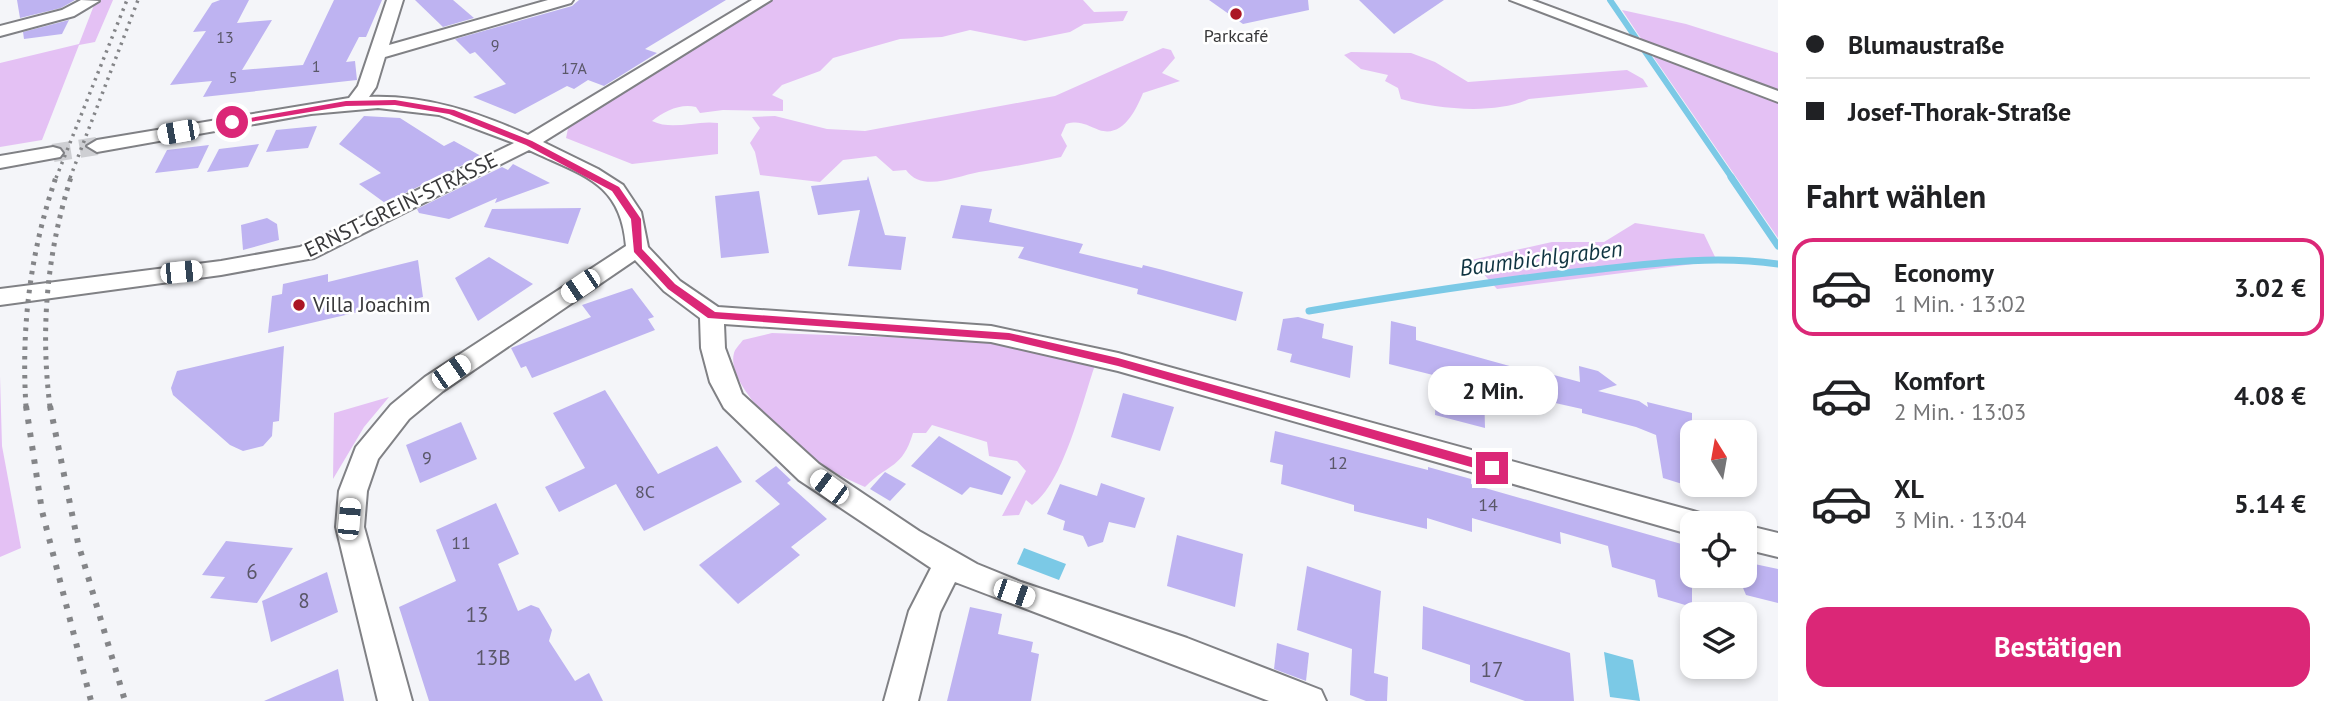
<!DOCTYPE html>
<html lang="de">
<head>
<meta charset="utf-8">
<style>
	:root { --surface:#fff; --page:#f2f2f2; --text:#202124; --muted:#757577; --line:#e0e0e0; --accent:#db2777 }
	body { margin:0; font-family:"PT Sans",sans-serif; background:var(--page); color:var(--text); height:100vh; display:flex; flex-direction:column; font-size:26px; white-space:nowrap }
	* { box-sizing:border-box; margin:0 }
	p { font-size:23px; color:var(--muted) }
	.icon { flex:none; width:38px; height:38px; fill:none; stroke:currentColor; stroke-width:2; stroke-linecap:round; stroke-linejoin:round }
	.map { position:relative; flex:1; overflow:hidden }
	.drawer { display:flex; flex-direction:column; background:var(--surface); width:560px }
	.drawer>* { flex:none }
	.top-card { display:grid; align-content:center; height:154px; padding:0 28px; background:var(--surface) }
	.needle { width:46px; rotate:349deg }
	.buttons { position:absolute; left:1680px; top:420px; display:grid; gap:14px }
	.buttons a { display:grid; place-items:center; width:77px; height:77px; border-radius:14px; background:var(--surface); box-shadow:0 4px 10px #0003; font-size:35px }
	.end { position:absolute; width:32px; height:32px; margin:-16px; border:9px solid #db2777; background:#fff; box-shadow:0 0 0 4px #fff }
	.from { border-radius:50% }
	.bubble { position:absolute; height:49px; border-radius:21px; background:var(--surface); box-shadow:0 4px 10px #0003; font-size:23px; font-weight:700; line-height:49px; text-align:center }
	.car { position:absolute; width:21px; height:42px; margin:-21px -10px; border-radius:9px; box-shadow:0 0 5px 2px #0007; background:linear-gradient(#fff 24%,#345 0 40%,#fff 0 76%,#345 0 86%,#fff 0) }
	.top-card b { display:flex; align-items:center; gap:24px; height:66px; font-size:26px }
	.top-card b+b { border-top:2px solid var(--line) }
	.top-card i { width:18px; height:18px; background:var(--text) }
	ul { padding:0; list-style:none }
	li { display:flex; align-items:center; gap:21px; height:98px; margin:0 14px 10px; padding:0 14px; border:4px solid transparent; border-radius:21px }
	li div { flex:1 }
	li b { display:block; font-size:26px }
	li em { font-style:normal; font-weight:700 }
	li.current { border-color:var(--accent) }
	li>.icon { width:63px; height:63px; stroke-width:1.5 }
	h2 { padding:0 28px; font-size:32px; line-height:84px }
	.cta { display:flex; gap:14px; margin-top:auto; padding:14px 28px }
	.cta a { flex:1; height:80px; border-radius:21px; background:var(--accent); color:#fff; font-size:28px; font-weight:700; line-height:80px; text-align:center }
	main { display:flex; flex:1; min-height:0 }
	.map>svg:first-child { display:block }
	.green { fill:#e4c1f4 }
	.water { fill:#7bc9e6 }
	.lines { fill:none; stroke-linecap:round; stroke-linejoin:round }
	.stream-far1 { stroke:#7bc9e6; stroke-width:6 }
	.stream { stroke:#7bc9e6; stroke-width:7 }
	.building { fill:#beb3f1 }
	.minor-tunnel { stroke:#cecfd3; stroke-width:18; stroke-dasharray:18 9; stroke-linecap:butt }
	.minor-casing { stroke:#808185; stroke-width:4 }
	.minor { fill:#fff; fill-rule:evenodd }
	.rail-far2 { stroke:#848588; stroke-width:3.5; stroke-dasharray:2.5 5; stroke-linecap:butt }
	.rail-far1 { stroke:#848588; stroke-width:5; stroke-dasharray:3.5 6; stroke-linecap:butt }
	.rail { stroke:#848588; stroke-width:6; stroke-dasharray:4.5 9; stroke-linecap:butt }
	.route { fill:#db2777 }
	.poi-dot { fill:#ab1624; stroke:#fff; stroke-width:2.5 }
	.labels { text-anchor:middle; stroke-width:5; stroke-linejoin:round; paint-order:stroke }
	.far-number-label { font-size:16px; fill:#5a5768 }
	.far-poi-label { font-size:18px; fill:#38383a; stroke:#fff }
	.number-label { font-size:18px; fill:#5a5768 }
	.street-label { font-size:21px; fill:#38383a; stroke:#fff }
	.poi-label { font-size:21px; fill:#38383a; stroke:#fff; text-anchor:start }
	.near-number-label { font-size:21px; fill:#5a5768 }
	.water-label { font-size:23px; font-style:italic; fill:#0f3441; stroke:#fff }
</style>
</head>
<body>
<main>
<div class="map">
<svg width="1778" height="701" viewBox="0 0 1778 701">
	<rect width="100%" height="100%" fill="#f4f5f9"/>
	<g class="green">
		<polygon points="96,0 113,0 95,42 79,45 42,140 0,147 0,63 79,44"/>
		<path d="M 752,0 L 1083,0 L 1094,12 L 1128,11 L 1123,21 L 1084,24 L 1070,32 L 1025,41 L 970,30 L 942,37 L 900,39 L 833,58 L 820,71 L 782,85 L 772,95 L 783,100 L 783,111 L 723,110 L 700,113 L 696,107 C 681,103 664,111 652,121 C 673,131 695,120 718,123 L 718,154 L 632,164 L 566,138 L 572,110 Z"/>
		<polygon points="1622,10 1686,24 1778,53 1778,90 1642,40"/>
		<path d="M 1163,48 L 1171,50 L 1175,58 L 1162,73 L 1180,81 L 1143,93 C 1136,110 1123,138 1099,130 C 1086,125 1080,120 1066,124 L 1061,135 L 1067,146 L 1061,157 C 1033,163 1006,168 979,172 C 957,176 922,193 906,170 L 893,171 L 876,156 L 843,160 L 820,182 L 760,175 L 755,152 L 750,143 L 760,128 L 752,117 L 775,116 L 827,129 L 865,131 L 1055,96 Z"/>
		<path d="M 1351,52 L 1411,53 L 1435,62 L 1468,82 L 1627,70 L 1643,79 L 1648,87 L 1529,99 C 1495,115 1437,109 1401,99 L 1398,88 L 1385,81 L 1388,75 L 1361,69 L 1344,55 Z"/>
		<polygon points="1650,52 1778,99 1778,238"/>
		<polygon points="1635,223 1704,234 1717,261 1497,289 1471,260 1552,242 1604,242"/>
		<path d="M 772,333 L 973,340 L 1019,346 L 1095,365 C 1082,403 1063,484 1032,505 L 1026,500 L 1019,515 L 1002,516 L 1026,471 L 1017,461 L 989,456 L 987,442 L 932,425 L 926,433 L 913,433 C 902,469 890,462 865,487 C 854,482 842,477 831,470 C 805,454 724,389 734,353 C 735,349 740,344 743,340 Z"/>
		<polygon points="0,376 2,446 21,548 0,557"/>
		<polygon points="389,397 364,427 333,479 334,413"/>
	</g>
	<g class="water">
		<polygon points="1024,548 1066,564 1059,580 1017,564"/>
		<polygon points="1604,652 1633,660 1640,701 1610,697"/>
	</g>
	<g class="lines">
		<g class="stream-far1">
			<polyline points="1610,0 1636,38"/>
			<polyline points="1644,50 1732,178"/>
		</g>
		<g class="stream">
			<polyline points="1731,177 1778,246"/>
			<path d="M 1309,311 C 1403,295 1498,280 1593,270 C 1655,263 1715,255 1778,264"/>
		</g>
	</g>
	<g class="building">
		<polygon points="17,0 75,0 61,8 20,18"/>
		<polygon points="220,0 249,0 237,23 272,20 242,70 303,65 334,0 382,0 366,37 359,37 346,62 355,61 357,80 203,97 212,81 170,85 206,31 193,32 212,3"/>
		<polygon points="415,0 453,0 474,18 443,27"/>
		<polygon points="579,0 726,0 645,49 657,53 604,86 588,80 574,89 567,86 515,114 473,97 506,84 475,52 470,54 455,39 572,6"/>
		<polygon points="1209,0 1308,0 1309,10 1243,24"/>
		<polygon points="1359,0 1444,0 1394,34"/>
		<polygon points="69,20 62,34 24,39 23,32"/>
		<polygon points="364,116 400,118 444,146 454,141 481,156 385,203 359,184 381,173 339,144"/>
		<polygon points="317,126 308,148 266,152 276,130"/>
		<polygon points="259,144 248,167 207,172 219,149"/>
		<polygon points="209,145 198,168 155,173 167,150"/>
		<polygon points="513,164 550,183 495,203 497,198 449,219 419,213 417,209 502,167 508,170"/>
		<polygon points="868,176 885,235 906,237 901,270 848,266 860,210 818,215 811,186 867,180"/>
		<polygon points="759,191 769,253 721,258 715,196"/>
		<polygon points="961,205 992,209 989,222 1083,244 1079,253 1142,268 1143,265 1163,270 1243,292 1236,321 1137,294 1138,289 1018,258 1024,247 952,238"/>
		<polygon points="581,208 568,244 484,227 492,209"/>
		<polygon points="267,218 277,224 279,240 243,250 241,225"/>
		<polygon points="489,257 533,284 478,321 455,278"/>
		<polygon points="418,260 423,297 268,333 272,296 282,294 283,284 328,274 328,282"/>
		<polygon points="632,288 654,317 648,319 655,330 532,378 526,366 521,368 511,348 591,317 582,305"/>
		<polygon points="1298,317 1324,324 1322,338 1353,346 1350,378 1290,362 1292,354 1277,350 1283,319"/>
		<polygon points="1391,321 1416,327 1416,340 1524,370 1524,367 1580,382 1579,366 1598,371 1617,385 1598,391 1639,401 1648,407 1647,402 1692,413 1692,487 1663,478 1656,435 1636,427 1582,413 1582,409 1484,387 1485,428 1435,415 1437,376 1389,364"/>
		<polygon points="284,346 279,421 273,422 272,436 263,446 243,451 230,445 173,395 171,388 177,371"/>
		<polygon points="605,390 658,474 717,446 742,482 644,531 616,484 559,512 545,487 585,468 553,413"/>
		<polygon points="1123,393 1174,407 1160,451 1111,437"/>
		<polygon points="461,422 477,459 420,483 406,445"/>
		<polygon points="1275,431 1428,470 1428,467 1471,479 1471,484 1692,547 1692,607 1658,597 1655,580 1612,567 1608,546 1560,532 1561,544 1472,518 1472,532 1427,518 1427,529 1354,511 1354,505 1281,484 1283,465 1270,462"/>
		<polygon points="939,436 1011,477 1002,495 970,487 962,495 911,466"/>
		<polygon points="776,466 791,480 787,483 827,519 791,547 800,555 738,604 699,565 780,504 755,481"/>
		<polygon points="885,472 906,484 890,501 870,489"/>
		<polygon points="1101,483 1145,498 1135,528 1109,522 1103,542 1088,547 1083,536 1063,530 1065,521 1047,514 1060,484 1097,496"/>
		<polygon points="496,503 519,554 498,564 518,611 531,605 539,608 552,630 549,641 575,681 589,673 603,701 429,701 399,607 456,581 436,530"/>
		<polygon points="1177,535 1243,554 1235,607 1167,586"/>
		<polygon points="226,541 293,548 257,603 210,598 225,577 202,575"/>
		<polygon points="1745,562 1778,569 1778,603 1746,595 1738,576 1745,576"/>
		<polygon points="1307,566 1381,591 1374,673 1388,677 1387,701 1366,701 1350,695 1352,649 1297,630"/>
		<polygon points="327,572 338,612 271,642 262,601"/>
		<polygon points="1423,606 1570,653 1574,701 1525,701 1470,682 1470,665 1422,649"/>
		<polygon points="970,607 1002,614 998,634 1033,642 1031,652 1039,654 1031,701 947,701"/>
		<polygon points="1277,643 1309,653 1306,681 1274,669"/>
		<polygon points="338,669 344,701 264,701"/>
	</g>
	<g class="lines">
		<polyline class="minor-tunnel" points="53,153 97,146"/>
		<defs>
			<g id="minor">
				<polygon points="81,0 99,1 74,16 0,36 0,26 62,10"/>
				<path d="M 387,0 L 403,0 L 389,45 L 548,0 L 573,0 L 571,3 L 385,57 L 376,87 L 369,97 C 425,95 477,112 528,135 L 752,0 L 771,0 L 543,142 L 598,169 L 623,185 L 641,212 L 648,247 L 680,281 L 718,307 L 991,326 L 1118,353 L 1693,511 L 1703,514 L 1707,523 L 1692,523 L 1692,535 L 1118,371 L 991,342 L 724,324 L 725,348 L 742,394 L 819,464 L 919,531 L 977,564 L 1021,582 L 1187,638 L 1321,690 L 1326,701 L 1269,701 L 955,582 L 940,612 L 918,701 L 884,701 L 909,611 L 931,568 L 799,480 L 724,408 L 710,382 L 701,348 L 700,318 L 664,291 L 635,260 L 443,391 L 409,419 L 378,459 L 367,491 L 364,527 L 412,701 L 378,701 L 336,527 L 339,491 L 356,447 L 391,405 L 425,377 L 626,246 C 621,181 581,175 529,150 L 314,258 L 221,275 L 0,305 L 0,289 L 221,261 L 300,247 L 514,143 L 439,115 L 378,108 L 311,114 L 97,152 L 87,146 L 97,140 L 349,98 L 358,86 Z"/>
				<polygon points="1510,0 1532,0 1778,91 1778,102"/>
				<polygon points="53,147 60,149 63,153 60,157 0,168 0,156"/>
				<polygon points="1745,525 1778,533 1778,557 1745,549"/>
			</g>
		</defs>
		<use href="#minor" class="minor-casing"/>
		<use href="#minor" class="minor"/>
		<g class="rail-far2">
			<polyline points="56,178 127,0"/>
			<polyline points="70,178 138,0"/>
		</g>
		<g class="rail-far1">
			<path d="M 26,407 C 21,327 30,253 56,177"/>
			<path d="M 50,407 C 40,328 47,253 71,177"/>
		</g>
		<g class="rail">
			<polyline points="26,406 42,511 91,701"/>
			<polyline points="50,406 78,543 125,701"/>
		</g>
	</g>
	<polygon class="route" points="395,100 454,110 532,141 619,187 641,219 642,249 675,284 715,312 1009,333 1118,358 1492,463 1499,468 1492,473 1118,366 1009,340 708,318 668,289 634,252 631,219 612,191 526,145 449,114 395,105 346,106 232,125 227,122 346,101"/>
	<g class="poi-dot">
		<circle cx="1236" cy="14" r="7"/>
		<circle cx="299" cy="305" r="7"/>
	</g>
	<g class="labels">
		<g class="far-number-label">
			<text x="225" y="43">13</text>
			<text x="495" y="51">9</text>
			<text x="316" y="72">1</text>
			<text x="574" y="74">17A</text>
			<text x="233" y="83">5</text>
		</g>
		<g class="far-poi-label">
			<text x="1236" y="42">Parkcafé</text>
		</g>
		<g class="number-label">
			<text x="427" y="464">9</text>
			<text x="1338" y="469">12</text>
			<text x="645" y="498">8C</text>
			<text x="1488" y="511">14</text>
			<text x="461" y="549">11</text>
		</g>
		<g class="street-label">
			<text transform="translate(401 205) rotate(-26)" y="7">ERNST-GREIN-STRASSE</text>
		</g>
		<g class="poi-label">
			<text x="313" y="312">Villa Joachim</text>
		</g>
		<g class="near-number-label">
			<text x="252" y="579">6</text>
			<text x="304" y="608">8</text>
			<text x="477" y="622">13</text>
			<text x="493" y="665">13B</text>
			<text x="1492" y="677">17</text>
		</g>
		<g class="water-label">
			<text transform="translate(1541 258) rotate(-7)" y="8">Baumbichlgraben</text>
		</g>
	</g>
</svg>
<div class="buttons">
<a><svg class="needle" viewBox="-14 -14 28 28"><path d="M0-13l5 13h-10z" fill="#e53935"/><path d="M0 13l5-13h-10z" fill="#757577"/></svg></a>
<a><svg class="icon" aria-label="locate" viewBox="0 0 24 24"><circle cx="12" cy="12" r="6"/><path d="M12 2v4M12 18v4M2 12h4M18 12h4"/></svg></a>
<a><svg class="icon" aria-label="layers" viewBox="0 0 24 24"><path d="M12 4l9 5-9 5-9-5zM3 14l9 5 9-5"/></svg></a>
</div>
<i class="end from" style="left:232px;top:122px"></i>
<i class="end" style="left:1492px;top:468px"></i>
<div class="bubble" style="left:1428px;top:366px;width:130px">2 Min.</div>
<i class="car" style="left:178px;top:132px;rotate:260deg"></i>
<i class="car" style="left:181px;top:272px;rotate:84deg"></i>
<i class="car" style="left:580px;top:286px;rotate:236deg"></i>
<i class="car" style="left:451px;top:372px;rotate:55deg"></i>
<i class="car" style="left:829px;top:487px;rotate:307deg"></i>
<i class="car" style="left:349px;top:519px;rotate:5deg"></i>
<i class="car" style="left:1014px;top:593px;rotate:109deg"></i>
</div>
<section class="drawer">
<div class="top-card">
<b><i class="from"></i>Blumaustraße</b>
<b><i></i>Josef-Thorak-Straße</b>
</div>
<h2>Fahrt wählen</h2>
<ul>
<li class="current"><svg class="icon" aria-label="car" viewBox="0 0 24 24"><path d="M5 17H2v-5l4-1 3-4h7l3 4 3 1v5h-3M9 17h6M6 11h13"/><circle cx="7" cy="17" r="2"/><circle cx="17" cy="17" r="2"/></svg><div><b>Economy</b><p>1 Min. · 13:02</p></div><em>3.02 €</em></li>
<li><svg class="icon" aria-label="car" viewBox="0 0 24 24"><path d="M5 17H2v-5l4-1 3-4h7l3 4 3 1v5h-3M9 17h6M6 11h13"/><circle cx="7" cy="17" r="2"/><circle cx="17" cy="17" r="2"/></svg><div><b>Komfort</b><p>2 Min. · 13:03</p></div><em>4.08 €</em></li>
<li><svg class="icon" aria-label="car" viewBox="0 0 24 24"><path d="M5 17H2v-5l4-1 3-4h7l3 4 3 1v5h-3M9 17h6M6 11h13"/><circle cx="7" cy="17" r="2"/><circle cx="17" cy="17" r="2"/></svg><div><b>XL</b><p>3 Min. · 13:04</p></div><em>5.14 €</em></li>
</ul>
<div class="cta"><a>Bestätigen</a></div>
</section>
</main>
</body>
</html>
